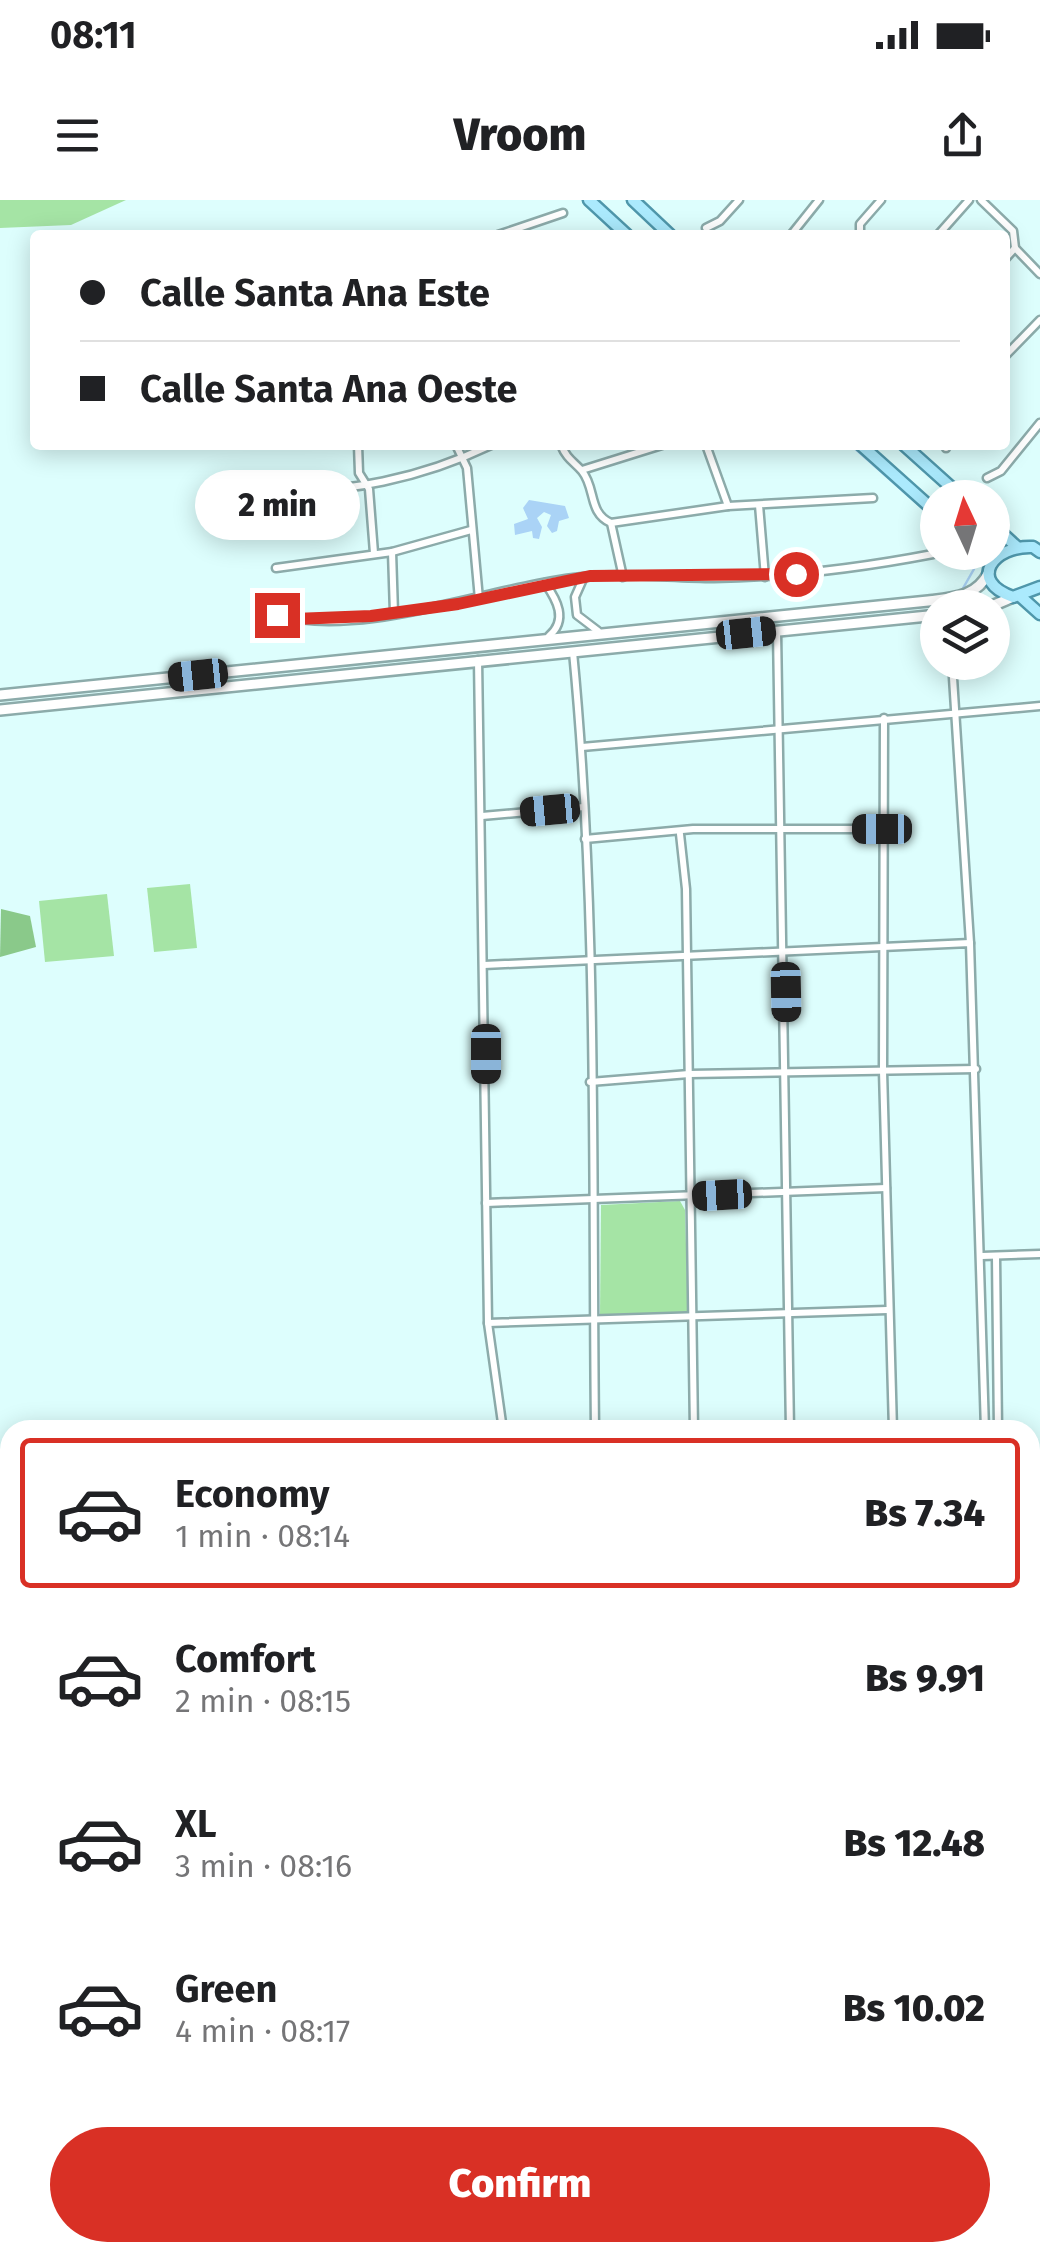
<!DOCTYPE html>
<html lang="en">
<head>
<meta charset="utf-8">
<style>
	:root { --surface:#fff; --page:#f2f2f2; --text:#202124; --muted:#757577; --line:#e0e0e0; --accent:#d93025 }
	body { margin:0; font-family:"Fira Sans",sans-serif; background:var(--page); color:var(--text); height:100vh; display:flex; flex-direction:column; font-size:38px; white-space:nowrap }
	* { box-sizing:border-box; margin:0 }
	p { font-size:32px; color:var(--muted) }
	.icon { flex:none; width:55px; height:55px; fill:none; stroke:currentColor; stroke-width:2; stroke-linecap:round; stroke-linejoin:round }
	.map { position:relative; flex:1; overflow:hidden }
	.panel { position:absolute; left:0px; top:1220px; width:1040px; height:842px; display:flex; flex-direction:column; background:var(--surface); border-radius:30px 30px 0 0; box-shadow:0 5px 25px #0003 }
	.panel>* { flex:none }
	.top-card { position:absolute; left:30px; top:30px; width:980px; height:220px; border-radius:10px; box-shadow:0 5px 25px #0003; display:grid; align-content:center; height:220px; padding:0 50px; background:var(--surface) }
	.needle { width:65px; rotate:356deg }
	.buttons { position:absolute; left:920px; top:280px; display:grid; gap:20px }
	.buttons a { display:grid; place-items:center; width:90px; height:90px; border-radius:50%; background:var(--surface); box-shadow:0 5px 25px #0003; font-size:50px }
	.end { position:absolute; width:45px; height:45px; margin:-22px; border:12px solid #d93025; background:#fff; box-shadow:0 0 0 5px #fff }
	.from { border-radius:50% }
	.bubble { position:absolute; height:70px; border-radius:35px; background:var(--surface); box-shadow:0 5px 25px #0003; font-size:32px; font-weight:800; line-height:70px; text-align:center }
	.car { position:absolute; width:30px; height:60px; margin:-30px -15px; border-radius:12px; box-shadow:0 0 8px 2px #0007; background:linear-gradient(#222 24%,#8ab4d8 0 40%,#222 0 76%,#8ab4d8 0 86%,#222 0) }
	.top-card b { display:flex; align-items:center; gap:35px; height:95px; font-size:38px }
	.top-card b+b { border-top:2px solid var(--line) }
	.top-card i { width:25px; height:25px; background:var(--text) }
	ul { padding:18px 0 0; list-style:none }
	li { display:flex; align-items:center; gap:30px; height:150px; margin:0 20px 15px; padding:0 30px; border:5px solid transparent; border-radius:10px }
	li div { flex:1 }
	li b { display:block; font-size:38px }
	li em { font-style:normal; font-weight:800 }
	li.active { border-color:var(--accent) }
	li>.icon { width:90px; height:90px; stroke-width:1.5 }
	.button { display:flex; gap:20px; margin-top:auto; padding:20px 50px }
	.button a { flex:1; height:115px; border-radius:60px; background:var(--accent); color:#fff; font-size:40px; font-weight:800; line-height:115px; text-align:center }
	.status { display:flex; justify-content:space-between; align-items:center; height:70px; padding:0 50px; background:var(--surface); direction:ltr }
	.status svg { height:28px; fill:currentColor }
	header { display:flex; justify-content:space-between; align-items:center; height:130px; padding:0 50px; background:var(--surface); font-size:45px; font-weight:800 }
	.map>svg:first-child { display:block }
	.green { fill:#a5e4a5 }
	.forest { fill:#8ac98a }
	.water { fill:#aad3f6 }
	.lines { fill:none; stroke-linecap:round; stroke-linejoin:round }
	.stream { stroke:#aad3f6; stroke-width:2.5 }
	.street-casing { stroke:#8cabaa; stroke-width:11 }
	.secondary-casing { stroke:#8cabaa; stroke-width:14 }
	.primary-casing { stroke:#4f97ab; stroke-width:15 }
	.street { stroke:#fff; stroke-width:6 }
	.secondary { stroke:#fff; stroke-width:9 }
	.primary { stroke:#abeafd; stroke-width:10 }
	.route { stroke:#d93025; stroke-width:12 }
</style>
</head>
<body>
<div class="status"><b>08:11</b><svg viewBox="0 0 49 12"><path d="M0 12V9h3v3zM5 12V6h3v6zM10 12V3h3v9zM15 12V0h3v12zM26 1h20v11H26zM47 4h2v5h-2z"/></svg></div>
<header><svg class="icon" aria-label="menu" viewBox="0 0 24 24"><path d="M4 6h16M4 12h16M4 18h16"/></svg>Vroom<svg class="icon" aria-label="share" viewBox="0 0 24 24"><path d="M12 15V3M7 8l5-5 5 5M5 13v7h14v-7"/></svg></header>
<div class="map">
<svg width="1040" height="2062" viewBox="0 0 1040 2062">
	<rect width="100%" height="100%" fill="#ddfefd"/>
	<g class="green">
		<polygon points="0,0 126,0 71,25 0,28"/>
		<polygon points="190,684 197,748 154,752 147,688"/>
		<polygon points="107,694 114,756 45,762 39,701"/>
		<polygon points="680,1001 685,1010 688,1113 600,1115 601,1005"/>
	</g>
	<polygon class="forest" points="1,709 30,716 36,747 0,757"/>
	<polygon class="water" points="529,300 565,306 569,318 559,321 557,331 552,333 547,326 551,315 544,312 537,318 542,327 539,339 533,338 532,331 515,335 514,324 528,319 523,308"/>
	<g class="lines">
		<g class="stream">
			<polyline points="590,8 617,35"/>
			<polyline points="851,245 938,322"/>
			<polyline points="962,390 974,369 970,352"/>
		</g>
		<defs>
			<g id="street">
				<polyline points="981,0 1013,31 1015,48 1040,74"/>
				<polyline points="706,28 720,21 739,0"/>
				<polyline points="498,35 563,13"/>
				<polyline points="791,35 819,0"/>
				<polyline points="860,35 860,24 881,0"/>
				<polyline points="938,35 969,0"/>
				<polyline points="1005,59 1015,48"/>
				<polyline points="1005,156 1040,120"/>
				<polyline points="358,245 359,273 369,289 374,353"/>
				<polyline points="456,245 467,268 479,399"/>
				<path d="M 561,245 C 567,259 573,261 582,271 C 596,288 588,313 611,323 L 623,377"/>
				<polyline points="706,245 728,306"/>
				<polyline points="946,245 946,248"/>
				<polyline points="582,270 662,245"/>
				<polyline points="987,278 1001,271 1040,223"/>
				<path d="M 270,288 C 342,297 426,276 491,245"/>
				<polyline points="759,305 765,377"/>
				<polyline points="611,323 728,306 873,298"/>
				<polyline points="392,352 394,413"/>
				<polyline points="276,368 392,352 471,330"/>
				<polyline points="583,379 575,397 577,415 598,431"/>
				<path d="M 545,383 C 557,400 568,420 549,436"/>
				<path d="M 277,415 C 371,439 498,383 592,376 C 632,373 674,378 714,378 C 789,377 860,368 933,354"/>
				<polyline points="777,431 790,1230"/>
				<path d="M 573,452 C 598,710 592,971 595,1230"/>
				<polyline points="478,460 488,1123 503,1230"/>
				<polyline points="952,462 970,743"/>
				<polyline points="884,518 883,871 893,1230"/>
				<polyline points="582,547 1040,506"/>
				<polyline points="482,616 584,607"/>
				<polyline points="680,634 686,689 694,1230"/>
				<polyline points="585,639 693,629 882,629"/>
				<polyline points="484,765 970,743 985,1230"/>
				<polyline points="590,882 689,874 976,869"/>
				<polyline points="486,1003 886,988"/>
				<polyline points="982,1056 1040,1054"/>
				<polyline points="996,1057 998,1230"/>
				<polyline points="488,1123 887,1110"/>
				<polyline points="1030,1418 1040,1413"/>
				<polyline points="1030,1506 1040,1502"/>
				<polyline points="1030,1591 1040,1586"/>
				<polyline points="1030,1673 1040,1669"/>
				<polyline points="1030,1682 1040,1681"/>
				<polyline points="0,1698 10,1697"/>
				<polyline points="0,1918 10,1913"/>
				<polyline points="0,1953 10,1953"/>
				<polyline points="2,2025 10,2024"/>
				<polyline points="110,2052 111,2062"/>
				<polyline points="325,2052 326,2062"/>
				<polyline points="376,2052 376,2062"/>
				<polyline points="667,2052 667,2062"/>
				<polyline points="853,2052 854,2062"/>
				<polyline points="189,2060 237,2052"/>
				<polyline points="446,2062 447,2052"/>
			</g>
			<g id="secondary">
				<polyline points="987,408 1013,397"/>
				<path d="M 0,495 L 928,401 C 954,398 977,397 989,372"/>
				<polyline points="0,510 938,415"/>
				<polyline points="1004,2062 1040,2058"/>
			</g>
			<g id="primary">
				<polyline points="589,0 627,35"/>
				<polyline points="633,0 670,35"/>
				<polyline points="861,245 938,314"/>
				<polyline points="904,245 963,298"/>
				<polyline points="992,324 1017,347"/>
				<path d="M 1040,352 L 1033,347 C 993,345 967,381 1013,397 L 1040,387"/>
				<polyline points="1020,396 1040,414"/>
			</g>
		</defs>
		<use href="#street" class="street-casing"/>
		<use href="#secondary" class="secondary-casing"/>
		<use href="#primary" class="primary-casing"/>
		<use href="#street" class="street"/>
		<use href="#secondary" class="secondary"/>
		<use href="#primary" class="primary"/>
	</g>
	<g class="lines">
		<polyline class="route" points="277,415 294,419 371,416 458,404 590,376 796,374"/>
	</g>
</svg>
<div class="buttons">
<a><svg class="needle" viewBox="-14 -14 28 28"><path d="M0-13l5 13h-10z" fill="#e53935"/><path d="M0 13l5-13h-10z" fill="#757577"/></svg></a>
<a><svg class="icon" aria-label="layers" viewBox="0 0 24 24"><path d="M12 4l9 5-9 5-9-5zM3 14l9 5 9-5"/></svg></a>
</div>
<i class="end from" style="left:796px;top:374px"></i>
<i class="end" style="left:277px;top:415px"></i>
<div class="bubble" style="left:195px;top:270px;width:165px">2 min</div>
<i class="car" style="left:746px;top:433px;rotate:84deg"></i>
<i class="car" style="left:198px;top:475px;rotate:264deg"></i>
<i class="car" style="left:550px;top:610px;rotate:265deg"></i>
<i class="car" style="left:882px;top:629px;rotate:270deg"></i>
<i class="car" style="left:786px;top:792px;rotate:179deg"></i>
<i class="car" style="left:486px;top:854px;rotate:180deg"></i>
<i class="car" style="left:722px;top:995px;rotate:267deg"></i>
<div class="top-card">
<b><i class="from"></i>Calle Santa Ana Este</b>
<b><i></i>Calle Santa Ana Oeste</b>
</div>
<section class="panel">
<ul>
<li class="active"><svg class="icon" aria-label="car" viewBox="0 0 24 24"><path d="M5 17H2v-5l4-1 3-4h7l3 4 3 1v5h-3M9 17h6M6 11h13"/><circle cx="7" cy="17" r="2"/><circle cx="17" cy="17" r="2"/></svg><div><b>Economy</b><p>1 min · 08:14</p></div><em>Bs 7.34</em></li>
<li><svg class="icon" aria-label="car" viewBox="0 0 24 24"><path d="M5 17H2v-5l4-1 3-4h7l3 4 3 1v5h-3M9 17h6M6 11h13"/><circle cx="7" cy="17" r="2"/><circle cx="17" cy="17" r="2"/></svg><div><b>Comfort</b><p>2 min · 08:15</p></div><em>Bs 9.91</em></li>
<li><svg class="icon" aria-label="car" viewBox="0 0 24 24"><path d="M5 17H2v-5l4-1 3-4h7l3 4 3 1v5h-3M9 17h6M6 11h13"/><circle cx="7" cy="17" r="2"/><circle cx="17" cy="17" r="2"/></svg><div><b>XL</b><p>3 min · 08:16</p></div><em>Bs 12.48</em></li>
<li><svg class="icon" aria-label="car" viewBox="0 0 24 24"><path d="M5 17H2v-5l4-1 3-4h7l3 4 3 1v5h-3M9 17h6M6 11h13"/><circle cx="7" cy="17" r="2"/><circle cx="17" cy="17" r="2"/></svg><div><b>Green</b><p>4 min · 08:17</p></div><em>Bs 10.02</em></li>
</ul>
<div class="button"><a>Confirm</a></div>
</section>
</div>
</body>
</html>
